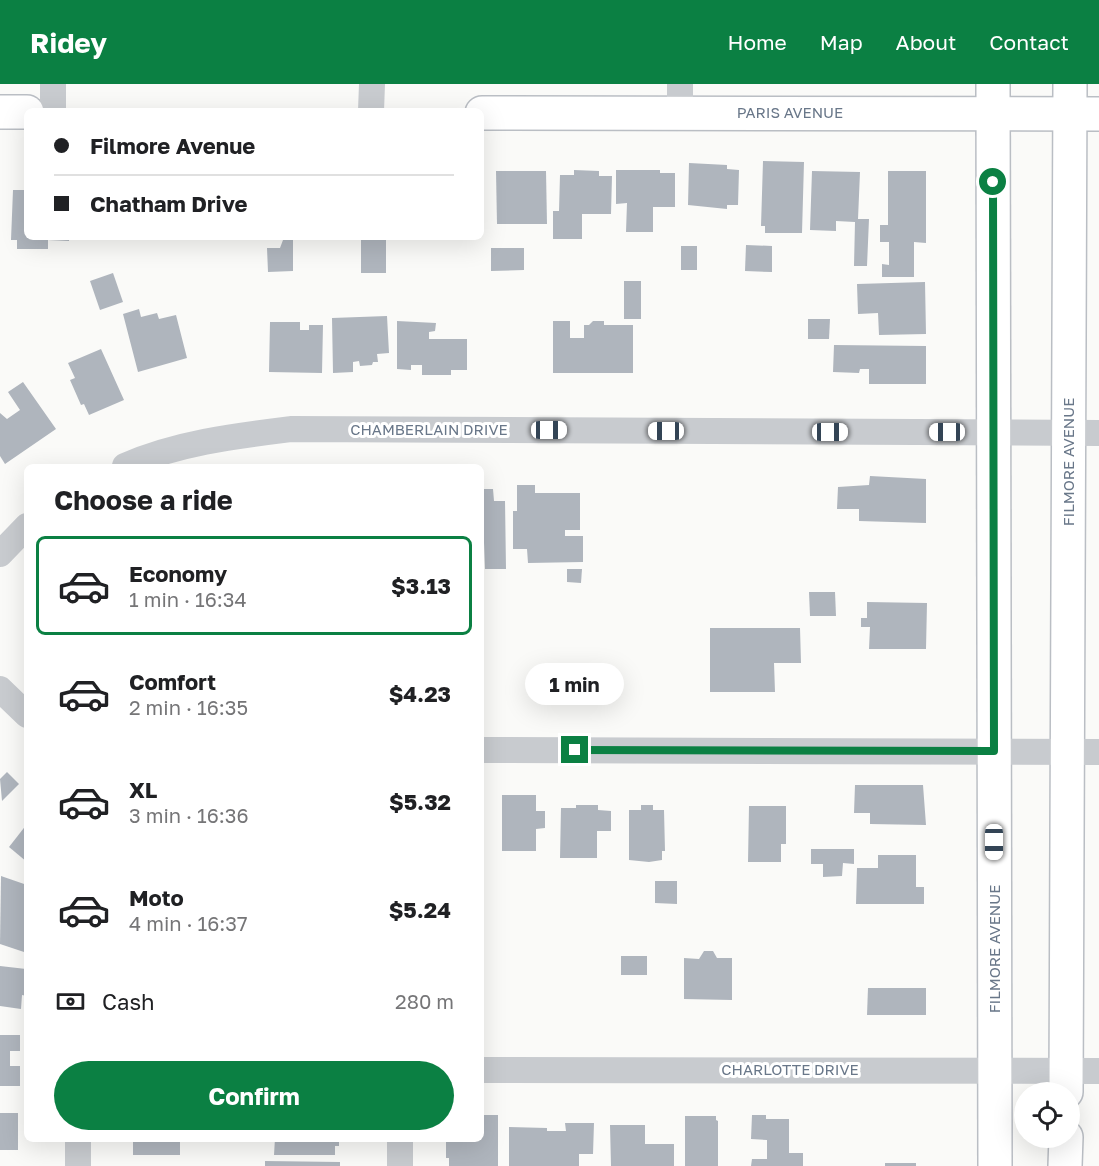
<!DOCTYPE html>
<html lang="en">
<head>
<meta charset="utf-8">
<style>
	:root { --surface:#fff; --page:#f6f6f6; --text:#202124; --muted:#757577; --line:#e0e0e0; --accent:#0b8043 }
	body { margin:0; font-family:"Golos Text",sans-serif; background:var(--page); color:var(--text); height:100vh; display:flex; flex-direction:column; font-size:22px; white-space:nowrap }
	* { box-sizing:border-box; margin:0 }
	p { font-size:20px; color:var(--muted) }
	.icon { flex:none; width:33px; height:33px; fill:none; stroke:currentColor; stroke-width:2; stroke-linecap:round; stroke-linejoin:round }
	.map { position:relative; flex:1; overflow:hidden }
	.drawer { position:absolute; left:24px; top:380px; width:460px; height:678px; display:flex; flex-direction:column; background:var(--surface); border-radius:9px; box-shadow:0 6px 24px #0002 }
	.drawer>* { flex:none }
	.top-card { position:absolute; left:24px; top:24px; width:460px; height:132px; border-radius:9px; box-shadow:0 6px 24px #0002; display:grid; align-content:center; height:132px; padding:0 30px; background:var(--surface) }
	.fabs { position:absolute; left:1014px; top:998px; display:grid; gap:12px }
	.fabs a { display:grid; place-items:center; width:66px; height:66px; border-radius:50%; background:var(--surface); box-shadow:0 6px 24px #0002; font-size:30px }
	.end { position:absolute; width:27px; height:27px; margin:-14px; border:8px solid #0b8043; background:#fff; box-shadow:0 0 0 3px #fff }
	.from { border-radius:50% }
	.bubble { position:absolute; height:42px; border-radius:21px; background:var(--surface); box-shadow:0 6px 24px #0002; font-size:20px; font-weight:700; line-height:42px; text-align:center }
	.car { position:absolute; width:18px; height:36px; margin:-18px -9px; border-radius:8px; box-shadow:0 0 4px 2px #0007; background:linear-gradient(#fff 24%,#345 0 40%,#fff 0 76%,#345 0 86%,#fff 0) }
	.top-card b { display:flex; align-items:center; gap:21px; height:57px; font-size:22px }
	.top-card b+b { border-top:2px solid var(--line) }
	.top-card i { width:15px; height:15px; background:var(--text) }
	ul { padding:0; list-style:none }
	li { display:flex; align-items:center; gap:18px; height:99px; margin:0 12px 9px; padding:0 18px; border:3px solid transparent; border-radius:9px }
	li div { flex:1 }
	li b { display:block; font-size:22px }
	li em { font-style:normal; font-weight:700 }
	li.on { border-color:var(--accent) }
	li>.icon { width:54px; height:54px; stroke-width:1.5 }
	h2 { padding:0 30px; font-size:27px; line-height:72px }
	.pay { display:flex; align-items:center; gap:15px; height:66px; padding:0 30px; font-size:22px }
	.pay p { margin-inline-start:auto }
	.button { display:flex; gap:12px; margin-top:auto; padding:12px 30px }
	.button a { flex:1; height:69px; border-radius:36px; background:var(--accent); color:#fff; font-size:24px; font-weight:700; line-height:69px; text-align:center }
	header { display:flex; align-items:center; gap:36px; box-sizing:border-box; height:84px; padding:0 30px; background:var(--accent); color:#fff }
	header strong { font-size:28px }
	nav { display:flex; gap:33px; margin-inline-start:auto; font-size:21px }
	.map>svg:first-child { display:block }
	.building { fill:#afb5bd }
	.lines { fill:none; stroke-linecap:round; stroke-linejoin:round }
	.secondary-casing { stroke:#babec4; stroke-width:36 }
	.street { stroke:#c8cbcf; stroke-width:26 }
	.secondary { stroke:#fff; stroke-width:33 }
	.route { stroke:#0b8043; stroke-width:8 }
	.labels { text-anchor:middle; stroke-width:6; stroke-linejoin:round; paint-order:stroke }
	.street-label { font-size:15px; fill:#697789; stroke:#fff }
</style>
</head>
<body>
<header>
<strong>Ridey</strong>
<nav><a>Home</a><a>Map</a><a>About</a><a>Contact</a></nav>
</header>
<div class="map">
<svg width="1099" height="1082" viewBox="0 0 1099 1082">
	<rect width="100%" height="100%" fill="#fafaf8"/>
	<g class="building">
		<polygon points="763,77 804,78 802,149 765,149 765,142 761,142"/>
		<polygon points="689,79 727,81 727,85 739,86 738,121 727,121 727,125 688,121"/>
		<polygon points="574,86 599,87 599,92 612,92 611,130 582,130 582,155 553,155 553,127 559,127 560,91 574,91"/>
		<polygon points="616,86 660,86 660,89 675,89 675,123 653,123 653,148 626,148 627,119 616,120"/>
		<polygon points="496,87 546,87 547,140 497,140"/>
		<polygon points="812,87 860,88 858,135 869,135 867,182 854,182 855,138 836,137 836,147 810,146"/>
		<polygon points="888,87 926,87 926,159 914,158 914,193 882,193 882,180 889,181 889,158 880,158 880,141 888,141"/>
		<polygon points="13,106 27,106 27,153 69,153 69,157 48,156 48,165 17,165 17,156 11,156"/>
		<polygon points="373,153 386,153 386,189 361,189 361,156 373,156"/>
		<polygon points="283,156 293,156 293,187 268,188 267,164 280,164"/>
		<polygon points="746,161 772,162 772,188 745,187"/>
		<rect x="681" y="162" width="16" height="24"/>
		<polygon points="491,164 524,164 524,186 491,187"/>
		<polygon points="113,189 123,218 100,226 90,197"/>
		<rect x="624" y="197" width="17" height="38"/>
		<polygon points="925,198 926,250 879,251 878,229 858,230 857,200"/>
		<polygon points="139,225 141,233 157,229 159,235 176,231 187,274 138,288 123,230"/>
		<polygon points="387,232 389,269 377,270 378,278 373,278 372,281 360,282 359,277 353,278 353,288 333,289 332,234"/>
		<polygon points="808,235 830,235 829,255 808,255"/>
		<polygon points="397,237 436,239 435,247 429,248 429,255 467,255 467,286 451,286 451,291 422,291 422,281 411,281 411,286 397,285"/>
		<polygon points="553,237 570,237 570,254 584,254 584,241 589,241 593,237 604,237 604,241 633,241 633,289 553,289"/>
		<polygon points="270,238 300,238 300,246 309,246 309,241 323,241 322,289 269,288"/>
		<polygon points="834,261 926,262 926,300 869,300 869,285 860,285 859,289 833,288"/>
		<polygon points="101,265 124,316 89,331 84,320 81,321 70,296 75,294 68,279"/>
		<polygon points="23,298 56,345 5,380 0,372 0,329 7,335 20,326 8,308"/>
		<polygon points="870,392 926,395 926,439 859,437 859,425 837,425 838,403 869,401"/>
		<polygon points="517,401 535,401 535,409 580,409 580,446 565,446 565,452 583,452 583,478 528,479 527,465 513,465 513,427 517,427"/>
		<polygon points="482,405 493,405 494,417 505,417 506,485 485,485"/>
		<polygon points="567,485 582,485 581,499 567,498"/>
		<polygon points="809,508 835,508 836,532 810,532"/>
		<polygon points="867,518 927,519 926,565 869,565 870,543 861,543 861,534 867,534"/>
		<polygon points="710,544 800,544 801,579 774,579 775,608 710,608"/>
		<polygon points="7,688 19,700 2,717 0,695"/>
		<polygon points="855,701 923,701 926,741 870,740 870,729 854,729"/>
		<polygon points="502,711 536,711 536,727 545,727 545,744 536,745 536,767 502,767"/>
		<polygon points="576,721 598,721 598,726 611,727 611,747 597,747 597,774 560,774 561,724 576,724"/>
		<polygon points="641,721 653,721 653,726 664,726 665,767 662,767 662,776 649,778 629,776 629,726 641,726"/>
		<polygon points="749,722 786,722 786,760 781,760 781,778 748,778"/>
		<polygon points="27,740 27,778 9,763"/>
		<polygon points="811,765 854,765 854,780 843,779 842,792 823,793 823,780 811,780"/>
		<polygon points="878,771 916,771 916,803 924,803 924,820 856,820 857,784 878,784"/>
		<polygon points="1,792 27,801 27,869 0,860"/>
		<polygon points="655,797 677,797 677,820 655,819"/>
		<polygon points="704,867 713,867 717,874 732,874 732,916 684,915 684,874 699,875"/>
		<rect x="621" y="872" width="26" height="19"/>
		<polygon points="0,882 26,885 24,899 27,900 27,912 22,911 21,925 0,922"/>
		<polygon points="868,904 926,904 926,931 867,931"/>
		<polygon points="0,951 20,951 20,967 10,967 10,982 20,982 20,1002 0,1002"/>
		<rect x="0" y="1029" width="18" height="37"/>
		<polygon points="482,1031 498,1031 498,1082 449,1082 449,1074 446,1074 446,1054 482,1054"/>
		<polygon points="752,1031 766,1031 766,1035 789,1035 789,1069 803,1069 803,1082 751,1082 752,1075 767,1075 767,1056 751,1055"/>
		<polygon points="685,1032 716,1032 716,1036 718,1037 718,1082 685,1082"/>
		<polygon points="565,1039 594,1039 593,1070 579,1070 579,1082 509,1082 509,1043 547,1044 547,1047 566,1047"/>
		<polygon points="610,1041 645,1041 645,1060 674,1060 674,1082 611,1082"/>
		<polygon points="133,1054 184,1054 184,1056 180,1057 180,1071 133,1071"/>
		<polygon points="275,1054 339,1054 339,1062 335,1062 335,1071 274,1071"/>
		<polygon points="265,1077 340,1078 340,1082 265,1082"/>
		<rect x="885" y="1079" width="31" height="3"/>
	</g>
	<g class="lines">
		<defs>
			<g id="secondary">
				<polyline points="993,0 995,1082"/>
				<polyline points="0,28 27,28"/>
				<polyline points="482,29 1099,30"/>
				<polyline points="1066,1008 1070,0"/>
				<polyline points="1065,1082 1066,1053"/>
			</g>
		</defs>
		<use href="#secondary" class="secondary-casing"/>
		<g class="street">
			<polyline points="53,27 53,0"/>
			<polyline points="371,27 372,0"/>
			<polyline points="680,29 680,0"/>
			<path d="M 125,382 C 177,359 236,352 292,345 L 1099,349"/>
			<polyline points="0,470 27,442"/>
			<polyline points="0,605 27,631"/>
			<polyline points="482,666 1099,668"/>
			<polyline points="482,986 1099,987"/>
			<polyline points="78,1054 78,1082"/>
			<polyline points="400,1082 400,1054"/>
		</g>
		<use href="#secondary" class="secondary"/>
	</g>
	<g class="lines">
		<polyline class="route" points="575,666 994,667 993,98"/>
	</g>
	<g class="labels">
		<g class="street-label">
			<text x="790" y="34">PARIS AVENUE</text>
			<text x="429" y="351">CHAMBERLAIN DRIVE</text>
			<text transform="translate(1069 378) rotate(-90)" y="5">FILMORE AVENUE</text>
			<text transform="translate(995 865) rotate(-90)" y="5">FILMORE AVENUE</text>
			<text x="790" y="991">CHARLOTTE DRIVE</text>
		</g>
	</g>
</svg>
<div class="fabs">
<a><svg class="icon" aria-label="locate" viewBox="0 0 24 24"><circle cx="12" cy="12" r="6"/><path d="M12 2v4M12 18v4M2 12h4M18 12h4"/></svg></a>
</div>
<i class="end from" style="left:993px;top:98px"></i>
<i class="end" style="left:575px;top:666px"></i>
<div class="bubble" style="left:525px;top:579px;width:99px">1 min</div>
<i class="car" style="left:549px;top:346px;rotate:90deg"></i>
<i class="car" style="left:666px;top:347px;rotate:270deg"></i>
<i class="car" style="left:830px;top:348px;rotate:90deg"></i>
<i class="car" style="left:947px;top:348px;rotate:270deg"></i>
<i class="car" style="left:994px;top:758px;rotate:180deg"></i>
<div class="top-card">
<b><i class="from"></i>Filmore Avenue</b>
<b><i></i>Chatham Drive</b>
</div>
<section class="drawer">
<h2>Choose a ride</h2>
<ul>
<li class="on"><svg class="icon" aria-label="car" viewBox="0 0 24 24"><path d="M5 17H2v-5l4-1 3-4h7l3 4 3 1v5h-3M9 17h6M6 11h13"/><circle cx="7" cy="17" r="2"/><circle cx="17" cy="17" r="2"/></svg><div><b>Economy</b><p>1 min · 16:34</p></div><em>$3.13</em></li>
<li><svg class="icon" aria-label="car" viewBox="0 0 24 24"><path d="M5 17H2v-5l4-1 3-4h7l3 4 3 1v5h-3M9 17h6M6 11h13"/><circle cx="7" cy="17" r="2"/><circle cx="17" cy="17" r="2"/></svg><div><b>Comfort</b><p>2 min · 16:35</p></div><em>$4.23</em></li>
<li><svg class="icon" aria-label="car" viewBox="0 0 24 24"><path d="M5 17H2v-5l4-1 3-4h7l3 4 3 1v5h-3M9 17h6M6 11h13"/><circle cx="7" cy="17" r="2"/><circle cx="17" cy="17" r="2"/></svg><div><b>XL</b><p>3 min · 16:36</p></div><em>$5.32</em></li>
<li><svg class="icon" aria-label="car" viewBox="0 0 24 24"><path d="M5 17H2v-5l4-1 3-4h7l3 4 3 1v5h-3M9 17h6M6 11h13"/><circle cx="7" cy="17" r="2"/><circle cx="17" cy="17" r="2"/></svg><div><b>Moto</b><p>4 min · 16:37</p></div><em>$5.24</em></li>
</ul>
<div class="pay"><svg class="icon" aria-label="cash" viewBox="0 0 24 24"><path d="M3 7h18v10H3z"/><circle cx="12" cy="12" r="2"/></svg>Cash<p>280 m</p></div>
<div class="button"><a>Confirm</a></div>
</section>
</div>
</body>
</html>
